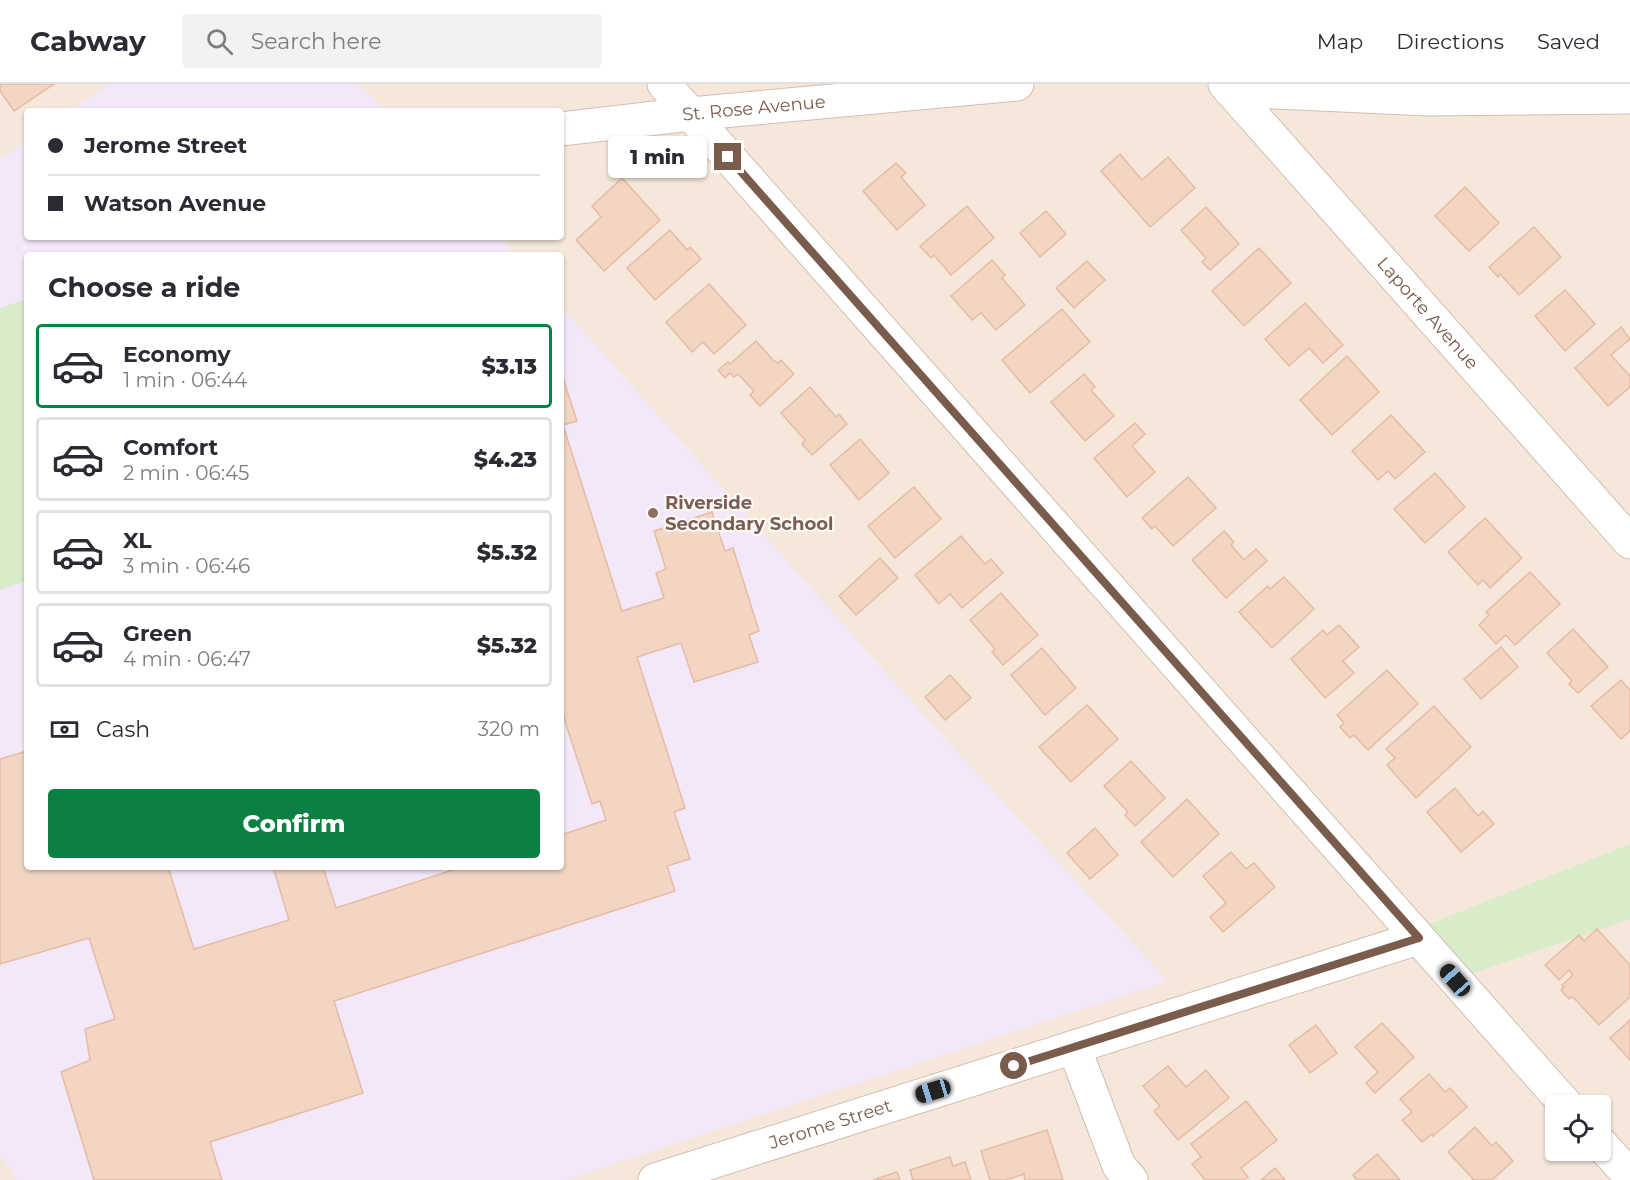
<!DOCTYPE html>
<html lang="en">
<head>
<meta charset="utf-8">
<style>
	:root { --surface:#fff; --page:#f2f2f3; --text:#2b2b33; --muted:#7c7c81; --line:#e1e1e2; --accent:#0b8043 }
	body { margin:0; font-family:Montserrat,sans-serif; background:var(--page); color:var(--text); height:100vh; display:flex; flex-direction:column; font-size:22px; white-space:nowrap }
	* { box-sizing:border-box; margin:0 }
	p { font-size:20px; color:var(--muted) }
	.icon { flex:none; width:33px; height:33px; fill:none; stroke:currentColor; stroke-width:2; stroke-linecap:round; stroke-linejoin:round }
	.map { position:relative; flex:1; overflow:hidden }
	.drawer { position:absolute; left:24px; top:168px; width:540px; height:618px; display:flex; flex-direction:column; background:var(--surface); border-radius:6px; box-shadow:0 2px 4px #0004 }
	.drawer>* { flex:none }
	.hud { position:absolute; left:24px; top:24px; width:540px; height:132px; border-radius:6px; box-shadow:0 2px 4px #0004; display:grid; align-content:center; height:132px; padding:0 24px; background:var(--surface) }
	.controls { position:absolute; left:1545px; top:1011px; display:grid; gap:12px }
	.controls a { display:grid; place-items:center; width:66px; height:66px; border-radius:6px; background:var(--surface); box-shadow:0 2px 4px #0004; font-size:30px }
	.end { position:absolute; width:27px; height:27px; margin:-14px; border:8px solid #7a5c4d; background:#fff; box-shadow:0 0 0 3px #fff }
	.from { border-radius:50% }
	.bubble { position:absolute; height:42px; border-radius:6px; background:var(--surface); box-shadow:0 2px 4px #0004; font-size:20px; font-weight:800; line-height:42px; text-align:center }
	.car { position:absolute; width:18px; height:36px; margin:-18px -9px; border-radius:8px; box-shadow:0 0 4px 2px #0007; background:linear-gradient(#222 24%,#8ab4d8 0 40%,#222 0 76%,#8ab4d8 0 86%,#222 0) }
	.hud b { display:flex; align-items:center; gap:21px; height:57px; font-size:22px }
	.hud b+b { border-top:2px solid var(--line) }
	.hud i { width:15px; height:15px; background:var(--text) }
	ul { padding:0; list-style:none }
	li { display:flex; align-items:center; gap:18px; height:84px; margin:0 12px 9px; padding:0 12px; border:3px solid var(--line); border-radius:6px }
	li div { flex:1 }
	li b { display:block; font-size:22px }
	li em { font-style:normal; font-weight:800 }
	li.on { border-color:var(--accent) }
	li>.icon { width:54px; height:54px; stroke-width:1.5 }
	h2 { padding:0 24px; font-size:27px; line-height:72px }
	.pay { display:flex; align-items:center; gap:15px; height:66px; padding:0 24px; font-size:22px }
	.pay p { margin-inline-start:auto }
	.action { display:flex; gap:12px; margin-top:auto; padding:12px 24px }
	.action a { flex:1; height:69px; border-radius:6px; background:var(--accent); color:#fff; font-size:24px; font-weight:800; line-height:69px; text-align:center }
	header { display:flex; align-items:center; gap:36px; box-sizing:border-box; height:84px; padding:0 30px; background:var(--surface); border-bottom:2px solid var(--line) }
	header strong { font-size:28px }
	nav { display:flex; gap:33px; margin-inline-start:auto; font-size:21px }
	.search { width:420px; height:54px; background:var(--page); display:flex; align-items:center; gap:15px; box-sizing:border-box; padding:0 21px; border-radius:6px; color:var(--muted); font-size:22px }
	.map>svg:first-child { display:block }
	.residential { fill:#f5e8da; fill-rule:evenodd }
	.education { fill:#f3e8fa }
	.green { fill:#d8ecc9 }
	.building { fill:#f3d5c3; stroke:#e6bba3; stroke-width:1.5 }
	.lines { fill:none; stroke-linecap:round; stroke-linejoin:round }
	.minor-casing { stroke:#d1beb0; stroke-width:35 }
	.minor { stroke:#fff; stroke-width:33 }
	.route { stroke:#7a5c4d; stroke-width:8 }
	.education-dot { fill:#8d6e63; stroke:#fffaf3; stroke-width:2 }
	.labels { text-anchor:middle; stroke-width:4.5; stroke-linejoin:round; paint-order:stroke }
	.street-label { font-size:18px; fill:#7a5c4d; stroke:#fffaf3 }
	.education-label { font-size:18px; font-weight:bold; fill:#785e54; stroke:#fffaf3; text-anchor:start }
</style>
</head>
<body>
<header>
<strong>Cabway</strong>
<div class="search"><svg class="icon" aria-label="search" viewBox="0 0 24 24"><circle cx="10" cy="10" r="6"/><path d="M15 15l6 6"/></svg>Search here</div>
<nav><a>Map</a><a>Directions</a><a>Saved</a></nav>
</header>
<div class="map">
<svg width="1630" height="1096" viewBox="0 0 1630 1096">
	<rect width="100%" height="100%" fill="#fdf6ec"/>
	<path class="residential" d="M 0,0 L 1630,0 L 1630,1096 L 0,1096 ZM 27,27 L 561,27 L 561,153 L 27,153 ZM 27,171 L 561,171 L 561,783 L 27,783 ZM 1556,1022 L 1600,1022 L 1600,1066 L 1556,1066 Z"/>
	<g class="education">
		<polygon points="109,0 358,0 386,27 70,27"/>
		<polygon points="27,56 27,153 500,153 516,171 27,171 27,783 561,783 561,222 929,637 1168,897 564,1096 18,1096 0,1071 0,75"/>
	</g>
	<g class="green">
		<polygon points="27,215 27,497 0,506 0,224"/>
		<polygon points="1630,760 1630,835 1455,895 1412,847"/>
	</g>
	<g class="building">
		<polygon points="0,0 54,0 14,27 0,7"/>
		<polygon points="1120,70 1142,96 1168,73 1195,104 1150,143 1101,87"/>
		<polygon points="896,79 906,89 901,93 925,121 897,146 863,107"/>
		<polygon points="622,94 660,136 604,187 576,156 601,133 592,122"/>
		<polygon points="1465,103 1499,139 1469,167 1435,132"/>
		<polygon points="967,122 994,154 951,191 934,171 931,174 920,162"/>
		<polygon points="1206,123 1239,160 1210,186 1202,178 1206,174 1181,146"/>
		<polygon points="1046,127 1066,150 1040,173 1020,149"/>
		<polygon points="1534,143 1561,173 1519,211 1500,190 1498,193 1489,183"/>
		<polygon points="670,146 687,166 690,163 701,175 655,216 627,184"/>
		<polygon points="1259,164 1291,199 1244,242 1212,207"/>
		<polygon points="992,176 1005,191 1002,194 1025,221 996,246 981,229 972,236 951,212"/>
		<polygon points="1087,177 1105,196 1074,224 1056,204"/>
		<polygon points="709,200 746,241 714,270 703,258 692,268 666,238"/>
		<polygon points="1565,206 1595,240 1565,267 1535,232"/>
		<polygon points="1305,219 1343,261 1323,279 1309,264 1289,282 1265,255"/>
		<polygon points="1062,225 1090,258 1030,309 1002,276"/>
		<polygon points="1621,243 1630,255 1611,271 1630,292 1630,303 1608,322 1575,284"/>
		<polygon points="756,257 774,277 778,279 781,276 794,290 760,322 750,311 754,307 738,290 734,293 730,289 725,294 718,286 728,278 730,280"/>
		<polygon points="1347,272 1379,308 1332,351 1300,316"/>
		<polygon points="561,288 577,337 563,341 622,527 664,514 656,489 666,485 654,447 712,428 725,467 733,464 759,547 749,551 758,578 694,598 681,559 637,573 685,724 674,728 690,775 667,782 675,807 334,917 363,1009 210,1058 222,1096 94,1096 61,988 90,976 85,945 115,935 89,854 0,880 0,675 27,667 27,783 168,783 194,865 289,836 273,783 323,783 336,824 462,783 561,783 561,751 606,736 600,717 592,720 561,625"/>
		<polygon points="1084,290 1095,303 1091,306 1114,332 1085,357 1051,318"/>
		<polygon points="810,303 836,333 839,330 847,340 812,371 802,360 805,356 781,329"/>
		<polygon points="1391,331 1425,368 1395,395 1388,387 1378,396 1352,367"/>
		<polygon points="1135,339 1145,350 1132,362 1155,388 1127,413 1094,374"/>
		<polygon points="860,355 889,389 859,416 830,381"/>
		<polygon points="1435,389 1465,423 1425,459 1394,425"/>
		<polygon points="1188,393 1216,424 1173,462 1155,442 1152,445 1142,434"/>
		<polygon points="914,403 941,435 895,474 868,442"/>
		<polygon points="1485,434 1522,474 1490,504 1483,496 1478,501 1448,468"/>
		<polygon points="1224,447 1234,458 1231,461 1244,476 1256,465 1267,477 1226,514 1192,476"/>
		<polygon points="961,452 985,480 991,475 1003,489 962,524 950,510 939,520 915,491"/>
		<polygon points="880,474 898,494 856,531 839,512"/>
		<polygon points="1530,488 1560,520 1515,561 1506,551 1496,560 1479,541 1489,531 1486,528"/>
		<polygon points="1284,493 1314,525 1272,564 1239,528 1268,502 1270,505"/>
		<polygon points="1001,509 1038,551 1003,581 992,568 995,565 970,536"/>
		<polygon points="1339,541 1359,563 1343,577 1354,589 1325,614 1291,575 1323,546 1327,551"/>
		<polygon points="1573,545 1608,583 1578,609 1569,600 1572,597 1547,569"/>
		<polygon points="1501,563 1518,583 1481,615 1464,595"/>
		<polygon points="1042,564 1076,604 1045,631 1011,591"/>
		<polygon points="1387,586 1418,620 1368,666 1354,651 1350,654 1340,643 1344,639 1337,631"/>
		<polygon points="950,591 971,614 945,636 925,613"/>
		<polygon points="1621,596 1630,606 1630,647 1621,655 1591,622"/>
		<polygon points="1087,621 1118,655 1071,698 1039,663"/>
		<polygon points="1434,622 1471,663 1416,714 1387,681 1395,674 1386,665"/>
		<polygon points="1131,677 1165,714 1135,742 1125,731 1128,728 1104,702"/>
		<polygon points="1455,704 1478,732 1483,727 1494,740 1461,768 1427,728"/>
		<polygon points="1187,715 1219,750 1173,793 1141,758"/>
		<polygon points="1095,744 1118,771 1090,795 1067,769"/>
		<polygon points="1231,768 1246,785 1254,779 1275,803 1223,848 1210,833 1226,819 1203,792"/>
		<polygon points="1597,845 1630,881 1630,913 1599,941 1572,912 1569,915 1561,906 1564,903 1562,901 1573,891 1569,886 1559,896 1545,881 1579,851 1584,857"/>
		<polygon points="1630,936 1630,976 1610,954"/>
		<polygon points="1382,939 1414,973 1375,1009 1366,999 1378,988 1355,963"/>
		<polygon points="1316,941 1337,969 1310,989 1289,961"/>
		<polygon points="1168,982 1186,1003 1206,986 1229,1014 1178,1056 1154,1027 1160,1022 1143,1002"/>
		<polygon points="1429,990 1445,1008 1450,1004 1467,1023 1433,1052 1432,1050 1422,1058 1402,1036 1412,1028 1400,1015"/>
		<polygon points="1246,1017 1277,1056 1241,1084 1248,1093 1244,1096 1205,1096 1192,1080 1201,1073 1191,1060"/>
		<polygon points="1475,1043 1492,1062 1496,1058 1513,1077 1492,1096 1474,1096 1448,1068"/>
		<polygon points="1047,1046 1063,1096 1025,1096 1024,1090 1006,1096 990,1096 981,1067"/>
		<polygon points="1377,1070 1400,1096 1357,1096 1353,1091"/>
		<polygon points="950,1073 953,1082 965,1078 971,1096 913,1096 910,1086"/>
		<polygon points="1275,1084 1285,1096 1261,1096"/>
		<polygon points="897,1088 900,1096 873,1096"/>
	</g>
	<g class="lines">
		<defs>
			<g id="minor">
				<polyline points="664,0 1567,1022"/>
				<path id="s1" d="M 1225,0 L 1630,458"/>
				<polyline points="1230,6 1428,15 1630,13"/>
				<path id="s2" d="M 561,45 L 690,30 L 1017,0"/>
				<polyline points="1074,963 1119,1082 1131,1096"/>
				<polyline points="1600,1059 1630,1092"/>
				<path id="s3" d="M 655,1096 L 1418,854"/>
			</g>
		</defs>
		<use href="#minor" class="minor-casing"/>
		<use href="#minor" class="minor"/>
	</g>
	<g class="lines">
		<polyline class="route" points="728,73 1419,854 1014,982"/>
	</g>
	<circle class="education-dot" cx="653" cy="429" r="6"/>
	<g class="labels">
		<g class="street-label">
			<text dy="6" stroke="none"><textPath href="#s2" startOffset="194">St. Rose Avenue</textPath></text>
			<text dy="6" stroke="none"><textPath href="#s1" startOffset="306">Laporte Avenue</textPath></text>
			<text dy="6" stroke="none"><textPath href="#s3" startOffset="184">Jerome Street</textPath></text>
		</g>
		<g class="education-label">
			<text x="665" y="425">Riverside<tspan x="665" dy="21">Secondary School</tspan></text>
		</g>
	</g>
</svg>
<div class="controls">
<a><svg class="icon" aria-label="locate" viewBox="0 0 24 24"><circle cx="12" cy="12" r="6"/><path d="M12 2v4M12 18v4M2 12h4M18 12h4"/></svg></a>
</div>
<i class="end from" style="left:1014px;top:982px"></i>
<i class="end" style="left:728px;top:73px"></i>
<div class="bubble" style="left:608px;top:52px;width:99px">1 min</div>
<i class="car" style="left:1455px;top:896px;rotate:319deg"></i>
<i class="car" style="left:933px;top:1007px;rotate:253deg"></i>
<div class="hud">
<b><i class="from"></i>Jerome Street</b>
<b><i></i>Watson Avenue</b>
</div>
<section class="drawer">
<h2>Choose a ride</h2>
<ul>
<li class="on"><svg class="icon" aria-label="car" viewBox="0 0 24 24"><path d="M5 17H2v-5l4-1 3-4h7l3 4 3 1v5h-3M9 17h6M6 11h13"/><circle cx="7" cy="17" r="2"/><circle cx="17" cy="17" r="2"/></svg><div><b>Economy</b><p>1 min · 06:44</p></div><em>$3.13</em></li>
<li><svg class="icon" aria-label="car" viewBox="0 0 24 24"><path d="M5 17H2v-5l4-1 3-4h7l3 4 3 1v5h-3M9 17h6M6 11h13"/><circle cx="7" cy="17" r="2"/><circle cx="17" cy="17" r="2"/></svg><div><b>Comfort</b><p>2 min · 06:45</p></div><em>$4.23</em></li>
<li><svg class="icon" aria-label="car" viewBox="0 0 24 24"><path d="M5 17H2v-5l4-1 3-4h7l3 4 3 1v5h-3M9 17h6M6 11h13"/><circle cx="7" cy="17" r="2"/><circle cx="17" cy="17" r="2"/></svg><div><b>XL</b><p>3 min · 06:46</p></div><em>$5.32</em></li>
<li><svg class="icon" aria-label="car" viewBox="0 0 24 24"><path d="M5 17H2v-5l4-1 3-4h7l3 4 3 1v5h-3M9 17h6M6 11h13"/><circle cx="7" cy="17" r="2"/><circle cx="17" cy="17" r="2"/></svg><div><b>Green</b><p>4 min · 06:47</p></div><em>$5.32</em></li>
</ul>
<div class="pay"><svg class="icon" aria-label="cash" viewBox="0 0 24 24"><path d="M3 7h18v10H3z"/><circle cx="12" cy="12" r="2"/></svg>Cash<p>320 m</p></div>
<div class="action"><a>Confirm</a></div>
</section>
</div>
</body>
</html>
